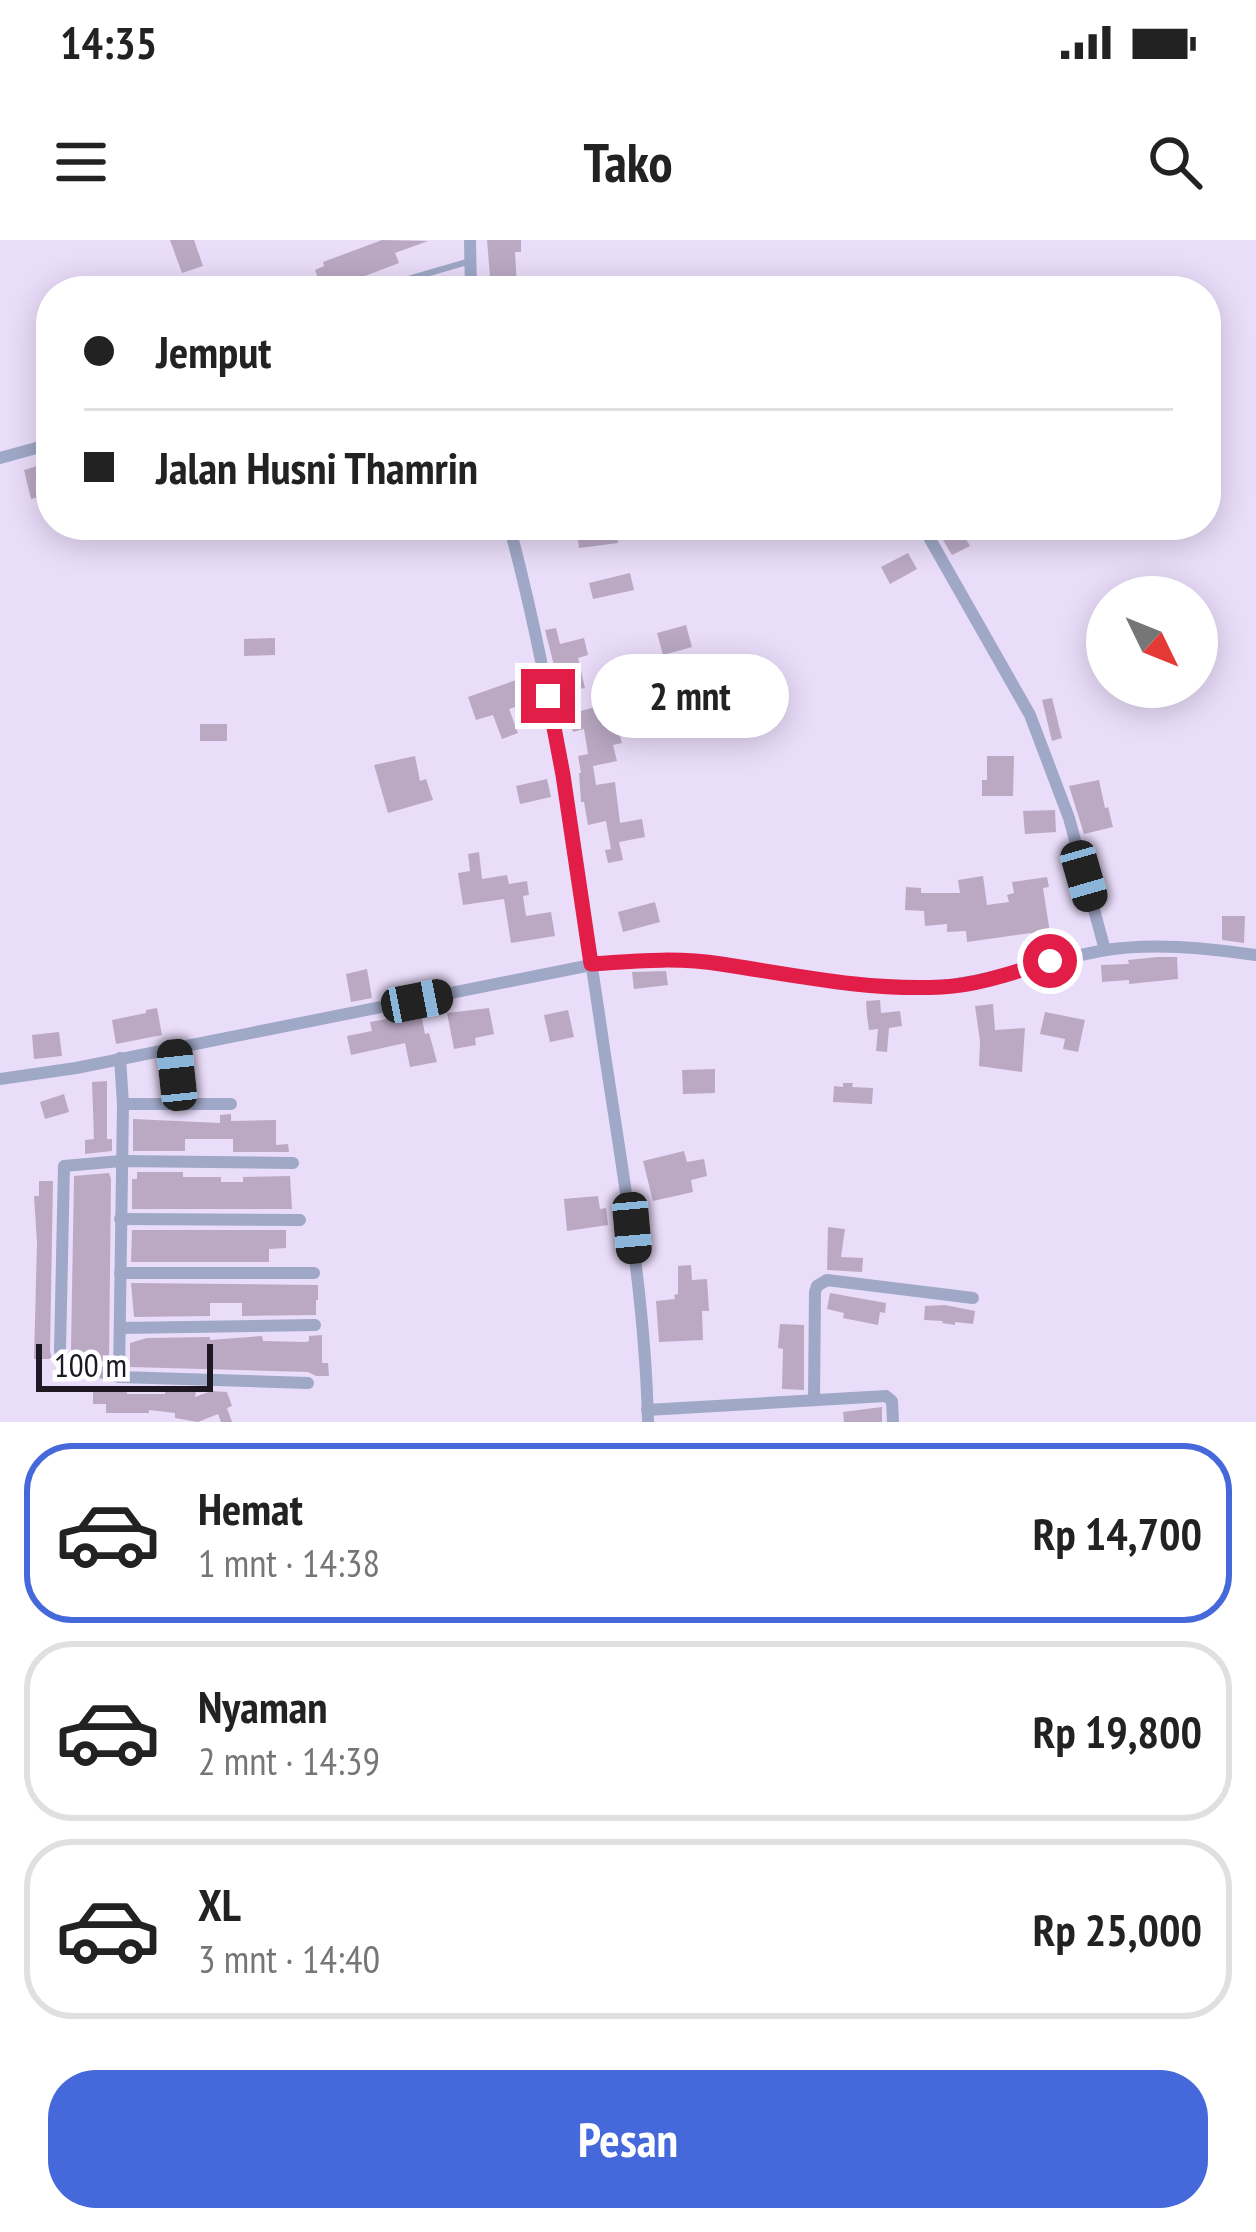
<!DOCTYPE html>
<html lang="id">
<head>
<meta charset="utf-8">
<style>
	:root { --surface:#fff; --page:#f6f6f6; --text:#222; --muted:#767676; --line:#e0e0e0; --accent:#4568db }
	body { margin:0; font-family:"PT Sans Narrow",sans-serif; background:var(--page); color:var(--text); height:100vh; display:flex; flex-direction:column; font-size:45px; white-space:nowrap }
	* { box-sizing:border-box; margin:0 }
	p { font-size:39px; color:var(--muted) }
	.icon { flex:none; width:66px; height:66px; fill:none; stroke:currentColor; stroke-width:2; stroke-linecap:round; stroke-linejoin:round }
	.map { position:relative; height:1182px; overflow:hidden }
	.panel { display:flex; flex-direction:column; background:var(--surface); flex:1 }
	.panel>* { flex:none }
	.guide { position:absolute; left:36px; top:36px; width:1185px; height:264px; border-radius:48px; box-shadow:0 6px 30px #0003; display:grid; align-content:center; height:264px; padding:0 48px; background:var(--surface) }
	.needle { width:78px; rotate:133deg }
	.tools { position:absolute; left:1086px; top:336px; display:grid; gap:24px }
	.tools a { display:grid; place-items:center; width:132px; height:132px; border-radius:50%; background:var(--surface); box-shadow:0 6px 30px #0003; font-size:60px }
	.scale { position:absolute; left:36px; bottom:30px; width:177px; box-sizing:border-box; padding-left:12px; border:6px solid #1d1822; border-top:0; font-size:33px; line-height:42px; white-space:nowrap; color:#1d1822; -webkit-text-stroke:9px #fff; paint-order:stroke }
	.end { position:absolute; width:54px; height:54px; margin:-27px; border:15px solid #e11d48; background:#fff; box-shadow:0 0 0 6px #fff }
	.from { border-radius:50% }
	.bubble { position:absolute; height:84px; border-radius:42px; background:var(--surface); box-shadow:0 6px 30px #0003; font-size:39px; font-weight:600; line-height:84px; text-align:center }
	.car { position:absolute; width:36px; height:72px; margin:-36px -18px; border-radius:15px; box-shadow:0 0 9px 3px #0007; background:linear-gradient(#222 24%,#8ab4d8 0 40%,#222 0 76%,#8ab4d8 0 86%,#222 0) }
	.guide b { display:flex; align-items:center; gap:42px; height:114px; font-size:45px }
	.guide b+b { border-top:3px solid var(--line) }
	.guide i { width:30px; height:30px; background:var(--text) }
	ul { padding:21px 0 0; list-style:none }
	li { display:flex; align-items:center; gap:36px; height:180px; margin:0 24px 18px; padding:0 24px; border:6px solid var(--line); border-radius:48px }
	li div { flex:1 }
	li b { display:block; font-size:45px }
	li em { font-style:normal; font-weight:600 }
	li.selected { border-color:var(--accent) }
	li>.icon { width:108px; height:108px; stroke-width:1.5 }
	.action { display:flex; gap:24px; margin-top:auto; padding:24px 48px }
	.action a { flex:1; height:138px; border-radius:48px; background:var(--accent); color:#fff; font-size:48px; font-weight:600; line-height:138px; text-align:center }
	.status { display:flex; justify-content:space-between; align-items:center; height:84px; padding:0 60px; background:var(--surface); direction:ltr }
	.status svg { height:33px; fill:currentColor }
	header { display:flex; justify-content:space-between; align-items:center; height:156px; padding:0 48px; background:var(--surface); font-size:54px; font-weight:600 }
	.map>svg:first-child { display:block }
	.building { fill:#bba9c4 }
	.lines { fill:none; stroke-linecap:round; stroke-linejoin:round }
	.service { stroke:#9fa8c7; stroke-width:6 }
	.minor { stroke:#9fa8c7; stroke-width:12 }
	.route { stroke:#e11d48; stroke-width:15 }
</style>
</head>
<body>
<div class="status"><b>14:35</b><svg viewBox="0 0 49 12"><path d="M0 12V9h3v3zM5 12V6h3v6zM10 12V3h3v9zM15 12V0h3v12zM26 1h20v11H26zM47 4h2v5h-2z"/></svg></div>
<header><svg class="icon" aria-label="menu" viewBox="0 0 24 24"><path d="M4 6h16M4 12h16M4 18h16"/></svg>Tako<svg class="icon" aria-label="search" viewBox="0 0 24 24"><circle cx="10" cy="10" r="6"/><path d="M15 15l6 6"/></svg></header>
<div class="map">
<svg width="1256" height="1182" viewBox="0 0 1256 1182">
	<rect width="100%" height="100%" fill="#eaddfa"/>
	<g class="building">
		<polygon points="170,0 194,0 203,26 182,33"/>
		<polygon points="382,0 428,1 395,13 399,23 365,36 367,43 361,47 350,51 301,51 320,43 315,30 324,26 323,22"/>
		<polygon points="487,0 521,0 521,12 515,12 517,48 491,49"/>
		<polygon points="47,223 51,254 31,259 24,230"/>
		<polygon points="576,285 616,285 618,303 579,308"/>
		<polygon points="934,285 958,285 970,306 952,315"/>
		<polygon points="908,313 917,329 890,344 881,327"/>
		<polygon points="630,333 634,350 593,359 589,343"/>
		<polygon points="686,385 692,407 663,415 657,393"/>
		<polygon points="556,388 560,404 584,398 588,415 578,418 585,448 561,453 545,390"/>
		<polygon points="275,398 275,415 244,416 244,399"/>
		<polygon points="516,440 524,464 509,469 518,493 502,499 493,475 476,480 468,457"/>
		<polygon points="782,442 785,459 754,465 751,448"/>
		<polygon points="1052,458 1062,498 1052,501 1042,460"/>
		<polygon points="596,467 598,478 613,475 622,503 613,505 617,521 593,526 596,545 615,542 620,583 642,579 645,597 619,602 623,620 608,623 605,610 611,609 606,581 588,585 584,562 581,562 579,533 581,533 578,516 588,514 584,489 573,492 569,474"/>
		<rect x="200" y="484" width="27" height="17"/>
		<polygon points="415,516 420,541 426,539 433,560 388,573 374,525"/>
		<polygon points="987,516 1014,516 1013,556 982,556 982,540 987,540"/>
		<polygon points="547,539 551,557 520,564 516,546"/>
		<polygon points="1099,540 1105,568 1108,567 1113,587 1084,594 1069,546"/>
		<polygon points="1055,570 1056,592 1025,594 1023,571"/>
		<polygon points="479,612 482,639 507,635 509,644 527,641 529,655 523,656 526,676 551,672 555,696 511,703 504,659 463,665 458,633 470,631 468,614"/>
		<polygon points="983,636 987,665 1009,662 1007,655 1014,653 1012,642 1047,637 1049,647 1043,648 1050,693 1031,696 1031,693 967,702 966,691 947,692 947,684 925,686 924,671 905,670 906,647 921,648 921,653 960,653 958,640"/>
		<polygon points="655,662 660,682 623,692 618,672"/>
		<polygon points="1222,676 1245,676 1244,703 1222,700"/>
		<polygon points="1158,717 1177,717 1178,739 1129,744 1129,740 1102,742 1101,725 1129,724 1128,720"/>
		<polygon points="367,729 372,758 351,762 346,734"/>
		<polygon points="666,731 668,745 634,749 632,732"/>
		<polygon points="880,760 881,773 900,771 902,786 889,788 887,812 876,811 878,789 869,790 867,776 866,761"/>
		<polygon points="993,764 995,790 1025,788 1022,832 979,826 980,801 975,766"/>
		<polygon points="157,768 162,795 116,804 112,780 146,773 146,770"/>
		<polygon points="489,768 494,794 475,798 476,805 454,809 447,773"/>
		<polygon points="568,770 574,797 550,802 544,775"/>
		<polygon points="1045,772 1085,780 1078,812 1063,809 1065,799 1040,794"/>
		<polygon points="421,773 425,794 429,793 437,822 410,827 405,803 351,815 347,796 372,791 370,782"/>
		<polygon points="59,792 62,816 34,819 32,795"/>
		<polygon points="715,829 715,853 683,854 682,830"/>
		<polygon points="107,841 107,899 112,899 112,911 85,914 85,900 94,899 92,842"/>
		<polygon points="843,843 853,843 852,847 873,848 872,864 833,862 834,846 843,847"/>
		<polygon points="64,854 69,872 45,879 40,862"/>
		<polygon points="231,874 231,881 276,880 276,905 288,904 289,912 233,912 233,899 185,899 185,911 133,911 133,879 220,883 220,875"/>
		<polygon points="684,911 687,922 704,919 707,936 691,940 693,952 653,961 643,921"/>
		<polygon points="137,932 183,932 183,937 221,937 221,942 243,942 243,937 290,936 292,969 132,969 132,939 137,939"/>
		<polygon points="109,933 111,939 109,1123 73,1114 71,1109 74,936"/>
		<polygon points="39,941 53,941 50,1111 52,1119 34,1119 37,1003 34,956 39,956"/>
		<polygon points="598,956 600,969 606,968 608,985 567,991 564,959"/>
		<polygon points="828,987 845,989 841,1017 863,1018 862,1032 827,1030"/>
		<polygon points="132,990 286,990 286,1008 269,1009 269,1022 131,1022"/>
		<polygon points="691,1025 692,1040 707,1039 709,1071 702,1071 703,1100 659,1102 656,1061 675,1059 674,1055 678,1054 678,1026"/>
		<polygon points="131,1043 318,1045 318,1060 316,1060 316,1075 242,1076 242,1063 210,1063 210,1076 134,1077"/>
		<polygon points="830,1053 886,1063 885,1073 880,1072 878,1085 843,1078 844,1073 827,1069"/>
		<polygon points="945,1065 975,1071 973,1084 955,1082 955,1085 942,1083 943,1081 924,1080 925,1066"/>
		<polygon points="780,1084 804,1085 804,1150 782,1149 783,1109 778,1108"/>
		<polygon points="322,1095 322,1123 328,1123 329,1136 316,1136 308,1132 130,1127 130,1103 147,1098 210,1097 210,1100 262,1096 263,1101 306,1102 309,1101 309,1096"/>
		<polygon points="106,1147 127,1148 127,1154 165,1154 166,1149 189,1150 196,1151 195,1157 211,1151 227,1152 232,1166 227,1168 232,1182 221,1182 218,1174 198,1182 175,1178 175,1173 149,1170 149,1173 106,1173 106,1164 93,1164 93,1149 106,1149"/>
		<polygon points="882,1167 882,1182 844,1182 843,1172"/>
	</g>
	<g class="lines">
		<polyline class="service" points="367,51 467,22"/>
		<g class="minor">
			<polyline points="470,0 471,51"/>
			<polyline points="0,218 51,204"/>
			<path d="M 509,285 C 553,447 575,615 600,781 C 619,914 645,1047 648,1182"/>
			<polyline points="922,285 1030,475 1069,578 1105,710"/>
			<polyline points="174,806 181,864 231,864"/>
			<polyline points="120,818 123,864"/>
			<path d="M 0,839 L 76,828 L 591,725 C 634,721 677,717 720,723 C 783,732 846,749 911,748 C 977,747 1037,723 1100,711 C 1151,702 1205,708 1256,715"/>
			<polyline points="181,864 123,864 119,1137 308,1143"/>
			<polyline points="120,979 300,980"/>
			<polyline points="120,1033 314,1033"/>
			<polyline points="120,1088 315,1085"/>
			<polyline points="119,1137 66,1123 60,1111 64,926 121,921 293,923"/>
			<polyline points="814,1159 815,1052 817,1046 827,1040 973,1058"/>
			<polyline points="647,1170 886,1156 892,1161 893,1182"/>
		</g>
	</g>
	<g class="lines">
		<path class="route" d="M 548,456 L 563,535 L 591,724 C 635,721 677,717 721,724 C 794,735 867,751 942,747 C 979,745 1015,732 1050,721"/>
	</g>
</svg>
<div class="tools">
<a><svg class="needle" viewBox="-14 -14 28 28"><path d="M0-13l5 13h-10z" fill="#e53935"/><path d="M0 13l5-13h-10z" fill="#767676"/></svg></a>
</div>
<div class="scale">100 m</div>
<i class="end from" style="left:1050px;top:721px"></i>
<i class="end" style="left:548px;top:456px"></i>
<div class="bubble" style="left:591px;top:414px;width:198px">2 mnt</div>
<i class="car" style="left:1084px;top:636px;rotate:164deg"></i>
<i class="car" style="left:417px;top:761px;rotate:79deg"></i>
<i class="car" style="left:177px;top:835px;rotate:354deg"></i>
<i class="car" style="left:632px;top:988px;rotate:175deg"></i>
<div class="guide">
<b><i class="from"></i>Jemput</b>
<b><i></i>Jalan Husni Thamrin</b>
</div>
</div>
<section class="panel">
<ul>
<li class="selected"><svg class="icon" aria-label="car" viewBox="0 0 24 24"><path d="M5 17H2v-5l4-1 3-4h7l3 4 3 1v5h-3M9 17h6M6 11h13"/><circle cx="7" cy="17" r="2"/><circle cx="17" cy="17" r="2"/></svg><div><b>Hemat</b><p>1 mnt · 14:38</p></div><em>Rp 14,700</em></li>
<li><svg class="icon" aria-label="car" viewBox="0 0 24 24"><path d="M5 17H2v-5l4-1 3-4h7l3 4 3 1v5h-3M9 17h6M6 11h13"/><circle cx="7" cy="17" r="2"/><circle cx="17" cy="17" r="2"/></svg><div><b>Nyaman</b><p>2 mnt · 14:39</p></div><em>Rp 19,800</em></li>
<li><svg class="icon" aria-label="car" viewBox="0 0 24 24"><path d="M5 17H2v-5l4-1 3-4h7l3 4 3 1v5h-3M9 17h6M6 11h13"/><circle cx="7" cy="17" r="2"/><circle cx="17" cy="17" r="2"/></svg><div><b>XL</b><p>3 mnt · 14:40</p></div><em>Rp 25,000</em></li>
</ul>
<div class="action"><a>Pesan</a></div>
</section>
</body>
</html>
